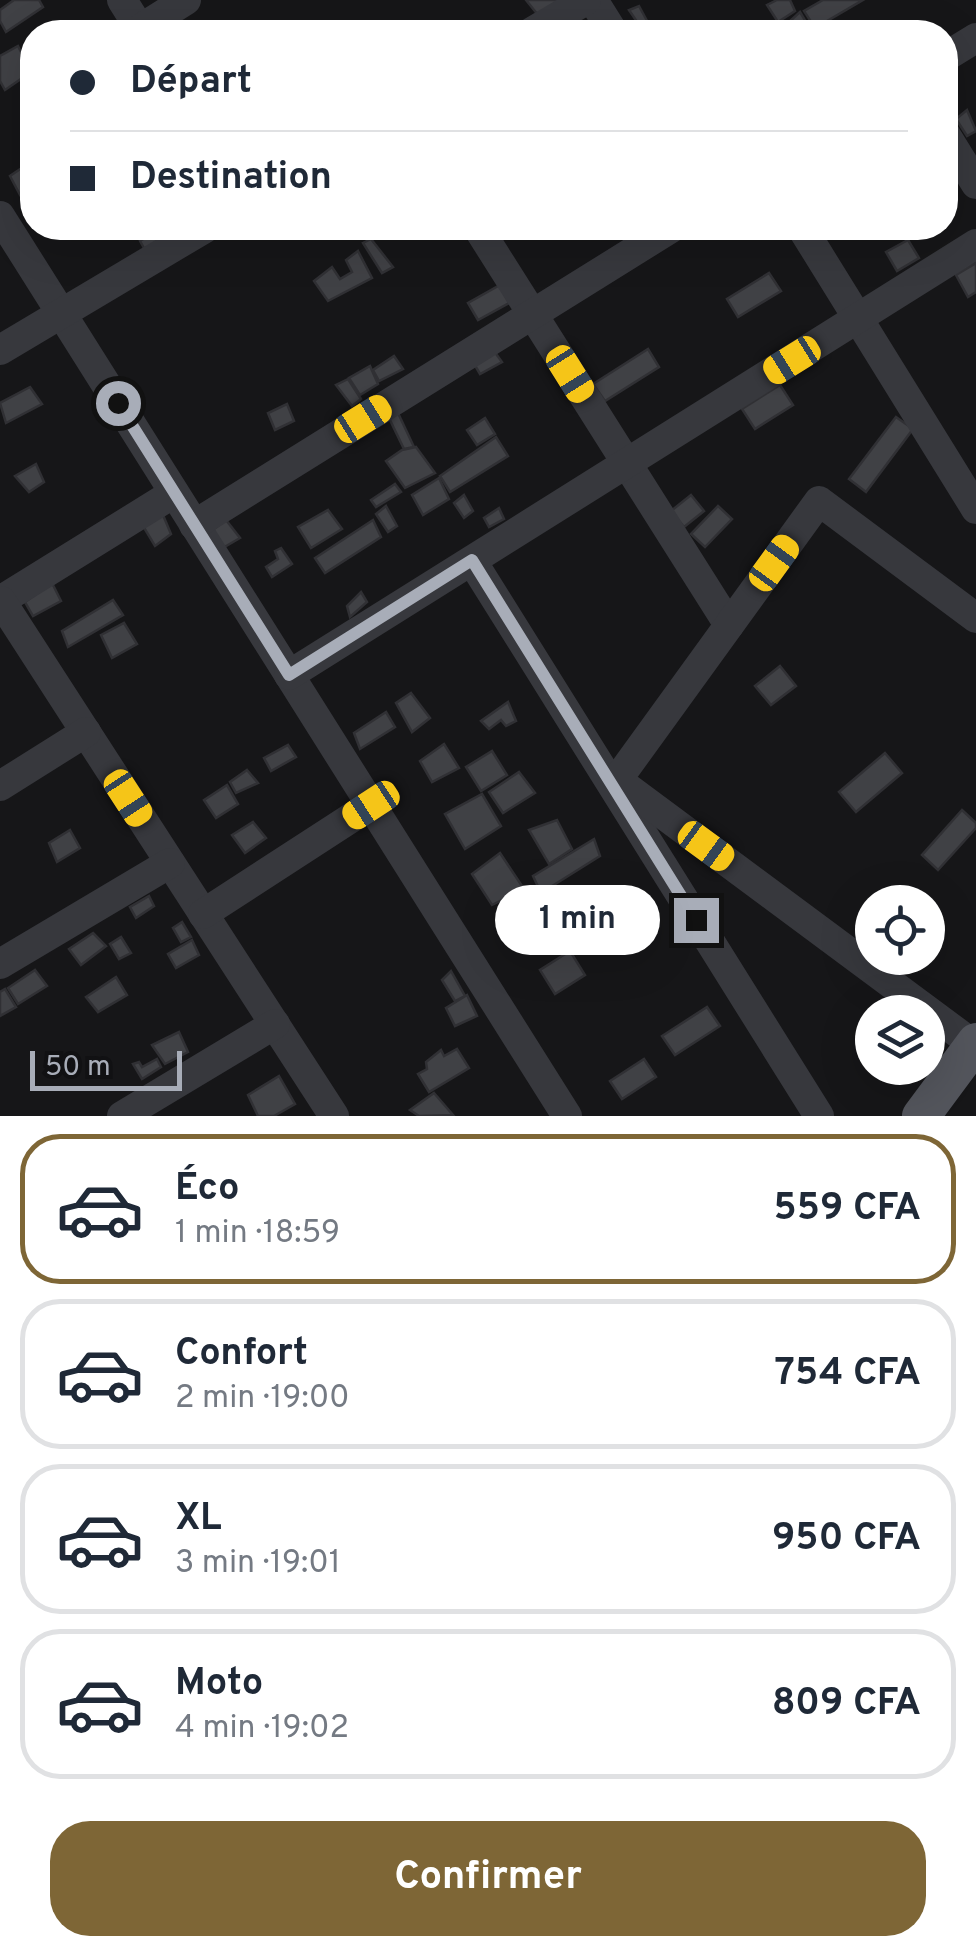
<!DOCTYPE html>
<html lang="fr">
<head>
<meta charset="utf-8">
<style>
	:root { --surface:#fff; --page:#f2f2f3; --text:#1f2937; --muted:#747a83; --line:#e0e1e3; --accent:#7e6636 }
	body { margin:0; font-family:Overpass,sans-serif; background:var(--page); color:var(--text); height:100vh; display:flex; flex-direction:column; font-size:38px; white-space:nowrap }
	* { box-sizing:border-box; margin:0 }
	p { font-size:32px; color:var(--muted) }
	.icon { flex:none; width:55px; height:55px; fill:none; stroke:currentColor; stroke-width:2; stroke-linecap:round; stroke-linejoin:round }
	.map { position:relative; height:1116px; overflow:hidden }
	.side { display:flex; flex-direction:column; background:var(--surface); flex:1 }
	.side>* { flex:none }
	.banner { position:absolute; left:20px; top:20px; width:938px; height:220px; border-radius:40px; box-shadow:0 10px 40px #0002; display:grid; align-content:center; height:220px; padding:0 50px; background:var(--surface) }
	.tools { position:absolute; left:855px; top:885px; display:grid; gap:20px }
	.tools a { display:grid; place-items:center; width:90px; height:90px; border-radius:50%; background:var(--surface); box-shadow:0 10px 40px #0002; font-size:50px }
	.scale { position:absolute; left:30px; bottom:25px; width:152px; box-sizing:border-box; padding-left:10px; border:5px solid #a8adb8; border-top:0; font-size:28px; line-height:35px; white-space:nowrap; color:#a8adb8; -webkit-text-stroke:8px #111113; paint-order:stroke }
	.end { position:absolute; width:45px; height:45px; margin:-22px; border:12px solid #a8adb8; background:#111; box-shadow:0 0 0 5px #111 }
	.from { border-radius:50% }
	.bubble { position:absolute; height:70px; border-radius:35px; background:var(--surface); box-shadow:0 10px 40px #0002; font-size:32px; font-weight:700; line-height:70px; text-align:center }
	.car { position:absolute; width:30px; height:60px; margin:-30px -15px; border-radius:12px; box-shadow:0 0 8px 2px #0007; background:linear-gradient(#f5c518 24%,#345 0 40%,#f5c518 0 76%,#345 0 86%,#f5c518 0) }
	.banner b { display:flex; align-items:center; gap:35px; height:95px; font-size:38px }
	.banner b+b { border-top:2px solid var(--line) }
	.banner i { width:25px; height:25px; background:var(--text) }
	ul { padding:18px 0 0; list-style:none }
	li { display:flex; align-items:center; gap:30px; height:150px; margin:0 20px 15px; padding:0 30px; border:5px solid var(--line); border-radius:40px }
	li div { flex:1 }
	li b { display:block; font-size:38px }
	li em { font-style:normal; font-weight:700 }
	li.on { border-color:var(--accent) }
	li>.icon { width:90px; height:90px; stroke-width:1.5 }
	.button { display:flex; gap:20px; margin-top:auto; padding:20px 50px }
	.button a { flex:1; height:115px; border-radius:40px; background:var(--accent); color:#fff; font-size:40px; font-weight:700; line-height:115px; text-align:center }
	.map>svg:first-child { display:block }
	.building { fill:#404145; stroke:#303034; stroke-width:2.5 }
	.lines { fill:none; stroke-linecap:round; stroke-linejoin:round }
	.minor { stroke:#37383d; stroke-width:30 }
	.major { stroke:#53555c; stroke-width:38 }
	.route { stroke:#a8adb8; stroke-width:12 }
</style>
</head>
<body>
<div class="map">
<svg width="976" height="1116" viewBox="0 0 976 1116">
	<rect width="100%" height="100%" fill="#161618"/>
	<g class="building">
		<polygon points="14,0 39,0 43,7 6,32 0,21 0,10"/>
		<polygon points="526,0 564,0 538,15"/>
		<polygon points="777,0 790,0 795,11 778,22 767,5"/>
		<polygon points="823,0 863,0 815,28 804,11"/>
		<polygon points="639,6 652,30 649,32 644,32 629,10"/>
		<polygon points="800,12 809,27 800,32 778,32"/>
		<polygon points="18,46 31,72 5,90 0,81 0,56"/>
		<polygon points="967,110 976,131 967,136 956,119"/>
		<polygon points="32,161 32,187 20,195 10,176"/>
		<polygon points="161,228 194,228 149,257 140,241"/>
		<polygon points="371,239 393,267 382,273 363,243"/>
		<polygon points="908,240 919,258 897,271 886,252"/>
		<polygon points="358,251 372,278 328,301 314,281 332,267 340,279 352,272 346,260"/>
		<polygon points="976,263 976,292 968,297 956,275"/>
		<polygon points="769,273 781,291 738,317 727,299"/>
		<polygon points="500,285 509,303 478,320 468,303"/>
		<polygon points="648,349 659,367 605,401 593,384"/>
		<polygon points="494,351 502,362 480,374 473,362"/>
		<polygon points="394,356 403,369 379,381 373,370"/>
		<polygon points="370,366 378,384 360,395 349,378"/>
		<polygon points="348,379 361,399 352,406 336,385"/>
		<polygon points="780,385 793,405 755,429 742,409"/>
		<polygon points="30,387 42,404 6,423 0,403"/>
		<polygon points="287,404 294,421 275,430 268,413"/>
		<polygon points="398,413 414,447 404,449 389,418"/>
		<polygon points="896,417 913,429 866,492 849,479"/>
		<polygon points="485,418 495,434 477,445 467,430"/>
		<polygon points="496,437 508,456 450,492 440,476"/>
		<polygon points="416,447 435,473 405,488 386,461 402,450"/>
		<polygon points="36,464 44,482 29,492 15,476"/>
		<polygon points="439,478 449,499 423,515 412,495"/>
		<polygon points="395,484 401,492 376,507 371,500"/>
		<polygon points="464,495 473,511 464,518 454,503"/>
		<polygon points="691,495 704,511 684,527 671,511"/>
		<polygon points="386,506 397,526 388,532 376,514"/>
		<polygon points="718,506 732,519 705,547 691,534"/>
		<polygon points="499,508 504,519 489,527 484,518"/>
		<polygon points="328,510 342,529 311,548 298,527"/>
		<polygon points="163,515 171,534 155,546 143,526"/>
		<polygon points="226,520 240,538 221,549 211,531"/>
		<polygon points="373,520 381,537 325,573 315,558"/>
		<polygon points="281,548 292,564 272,577 266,567 278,559 275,551"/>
		<polygon points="52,583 61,601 33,616 25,602"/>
		<polygon points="361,592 367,602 350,617 347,606"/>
		<polygon points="113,600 123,615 68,647 62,631"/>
		<polygon points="124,623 137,644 112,658 101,635"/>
		<polygon points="780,666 796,686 771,705 755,686"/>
		<polygon points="411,693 430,718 412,732 396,703"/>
		<polygon points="508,702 516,721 506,726 501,720 489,729 481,721"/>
		<polygon points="386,712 395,727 360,749 354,733"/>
		<polygon points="444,744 459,768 432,782 420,761"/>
		<polygon points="288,745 296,757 271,771 264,758"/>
		<polygon points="492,751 507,775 481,791 466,767"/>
		<polygon points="885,753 902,773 856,812 839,792"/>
		<polygon points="247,770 258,783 236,793 230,782"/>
		<polygon points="519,772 535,793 503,813 489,792"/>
		<polygon points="227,785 238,804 216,818 204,800"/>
		<polygon points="482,794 501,826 465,849 445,814"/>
		<polygon points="962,810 976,823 976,828 938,870 922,855"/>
		<polygon points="557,820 572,849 549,864 529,830"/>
		<polygon points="253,822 266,838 245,853 232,835"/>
		<polygon points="70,830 80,848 57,862 49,843"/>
		<polygon points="594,839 600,856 541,893 533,876"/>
		<polygon points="500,853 524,889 492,905 472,874"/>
		<polygon points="149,896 154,906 136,918 130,907"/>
		<polygon points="182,922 191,937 181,942 173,928"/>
		<polygon points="93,933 106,946 81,965 69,949"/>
		<polygon points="121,937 131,953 119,959 110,944"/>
		<polygon points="192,940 199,955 176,968 168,954"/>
		<polygon points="570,951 585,975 555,994 540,970"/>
		<polygon points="35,970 47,986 18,1004 8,988"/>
		<polygon points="451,971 465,996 455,1001 442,980"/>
		<polygon points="116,977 127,995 98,1012 86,997"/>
		<polygon points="5,989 16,1007 0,1016 0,992"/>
		<polygon points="467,995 477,1016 455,1026 446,1008"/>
		<polygon points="707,1007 720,1026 675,1055 662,1036"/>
		<polygon points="179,1032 188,1052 165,1064 152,1045"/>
		<polygon points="457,1049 469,1068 429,1092 418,1074 427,1069 426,1062 441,1050 444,1056"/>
		<polygon points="157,1059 161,1067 142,1079 133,1064 139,1062 142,1067"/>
		<polygon points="644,1059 656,1077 622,1099 610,1081"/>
		<polygon points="279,1076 295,1104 274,1116 258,1116 248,1095"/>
		<polygon points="434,1093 453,1115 419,1116 410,1110"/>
	</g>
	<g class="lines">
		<g class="minor">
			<polyline points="122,0 142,32"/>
			<polyline points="593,0 613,32"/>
			<polyline points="140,29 186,0"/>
			<polyline points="532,32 586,0"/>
			<polyline points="945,57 976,38"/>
			<polyline points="945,134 976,184"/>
			<polyline points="0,216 567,1116"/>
			<polyline points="478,228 729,625"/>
			<polyline points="802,228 976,509"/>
			<polyline points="0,350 205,228"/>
			<polyline points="194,525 671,228"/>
			<polyline points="472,561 819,1116"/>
			<polyline points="0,601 174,493"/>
			<polyline points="1,601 334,1116"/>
			<polyline points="289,675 976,244"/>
			<polyline points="0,786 86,732"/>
			<polyline points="203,914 371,805"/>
			<polyline points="0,964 170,863"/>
			<polyline points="974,1045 617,780 819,501 976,618"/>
			<polyline points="122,1116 275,1024"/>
		</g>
		<polyline class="major" points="921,1116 976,1042"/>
	</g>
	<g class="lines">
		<polyline class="route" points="118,403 289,675 472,560 696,920"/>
	</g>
</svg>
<div class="tools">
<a><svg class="icon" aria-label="locate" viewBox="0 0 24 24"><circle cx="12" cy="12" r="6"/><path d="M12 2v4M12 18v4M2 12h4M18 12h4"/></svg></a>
<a><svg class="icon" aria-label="layers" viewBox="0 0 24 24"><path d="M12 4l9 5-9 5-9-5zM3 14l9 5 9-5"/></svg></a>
</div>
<div class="scale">50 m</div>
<i class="end from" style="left:118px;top:403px"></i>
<i class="end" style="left:696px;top:920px"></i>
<div class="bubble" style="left:495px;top:885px;width:165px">1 min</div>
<i class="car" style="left:792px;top:360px;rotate:238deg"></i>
<i class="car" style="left:570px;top:374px;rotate:148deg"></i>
<i class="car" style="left:363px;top:419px;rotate:58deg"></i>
<i class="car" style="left:774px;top:563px;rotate:36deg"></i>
<i class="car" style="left:128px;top:798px;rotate:147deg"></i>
<i class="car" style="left:371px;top:805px;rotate:237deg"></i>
<i class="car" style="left:706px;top:846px;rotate:126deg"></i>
<div class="banner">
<b><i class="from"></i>Départ</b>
<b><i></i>Destination</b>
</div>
</div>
<section class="side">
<ul>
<li class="on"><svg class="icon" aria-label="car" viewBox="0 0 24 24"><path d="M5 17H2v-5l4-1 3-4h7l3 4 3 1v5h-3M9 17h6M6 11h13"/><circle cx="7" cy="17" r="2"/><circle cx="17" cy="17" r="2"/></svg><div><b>Éco</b><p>1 min · 18:59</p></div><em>559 CFA</em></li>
<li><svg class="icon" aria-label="car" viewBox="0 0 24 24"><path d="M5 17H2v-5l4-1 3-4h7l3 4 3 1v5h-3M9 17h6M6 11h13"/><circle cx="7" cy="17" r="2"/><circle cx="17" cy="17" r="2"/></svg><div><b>Confort</b><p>2 min · 19:00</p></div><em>754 CFA</em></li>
<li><svg class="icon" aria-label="car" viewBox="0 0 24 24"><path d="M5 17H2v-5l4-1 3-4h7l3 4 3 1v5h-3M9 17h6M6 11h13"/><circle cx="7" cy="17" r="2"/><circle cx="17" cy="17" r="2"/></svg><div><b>XL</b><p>3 min · 19:01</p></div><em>950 CFA</em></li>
<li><svg class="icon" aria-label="car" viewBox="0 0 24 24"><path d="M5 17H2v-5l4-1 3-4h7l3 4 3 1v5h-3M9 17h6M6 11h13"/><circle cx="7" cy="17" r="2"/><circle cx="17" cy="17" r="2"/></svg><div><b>Moto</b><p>4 min · 19:02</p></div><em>809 CFA</em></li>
</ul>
<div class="button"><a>Confirmer</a></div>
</section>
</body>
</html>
